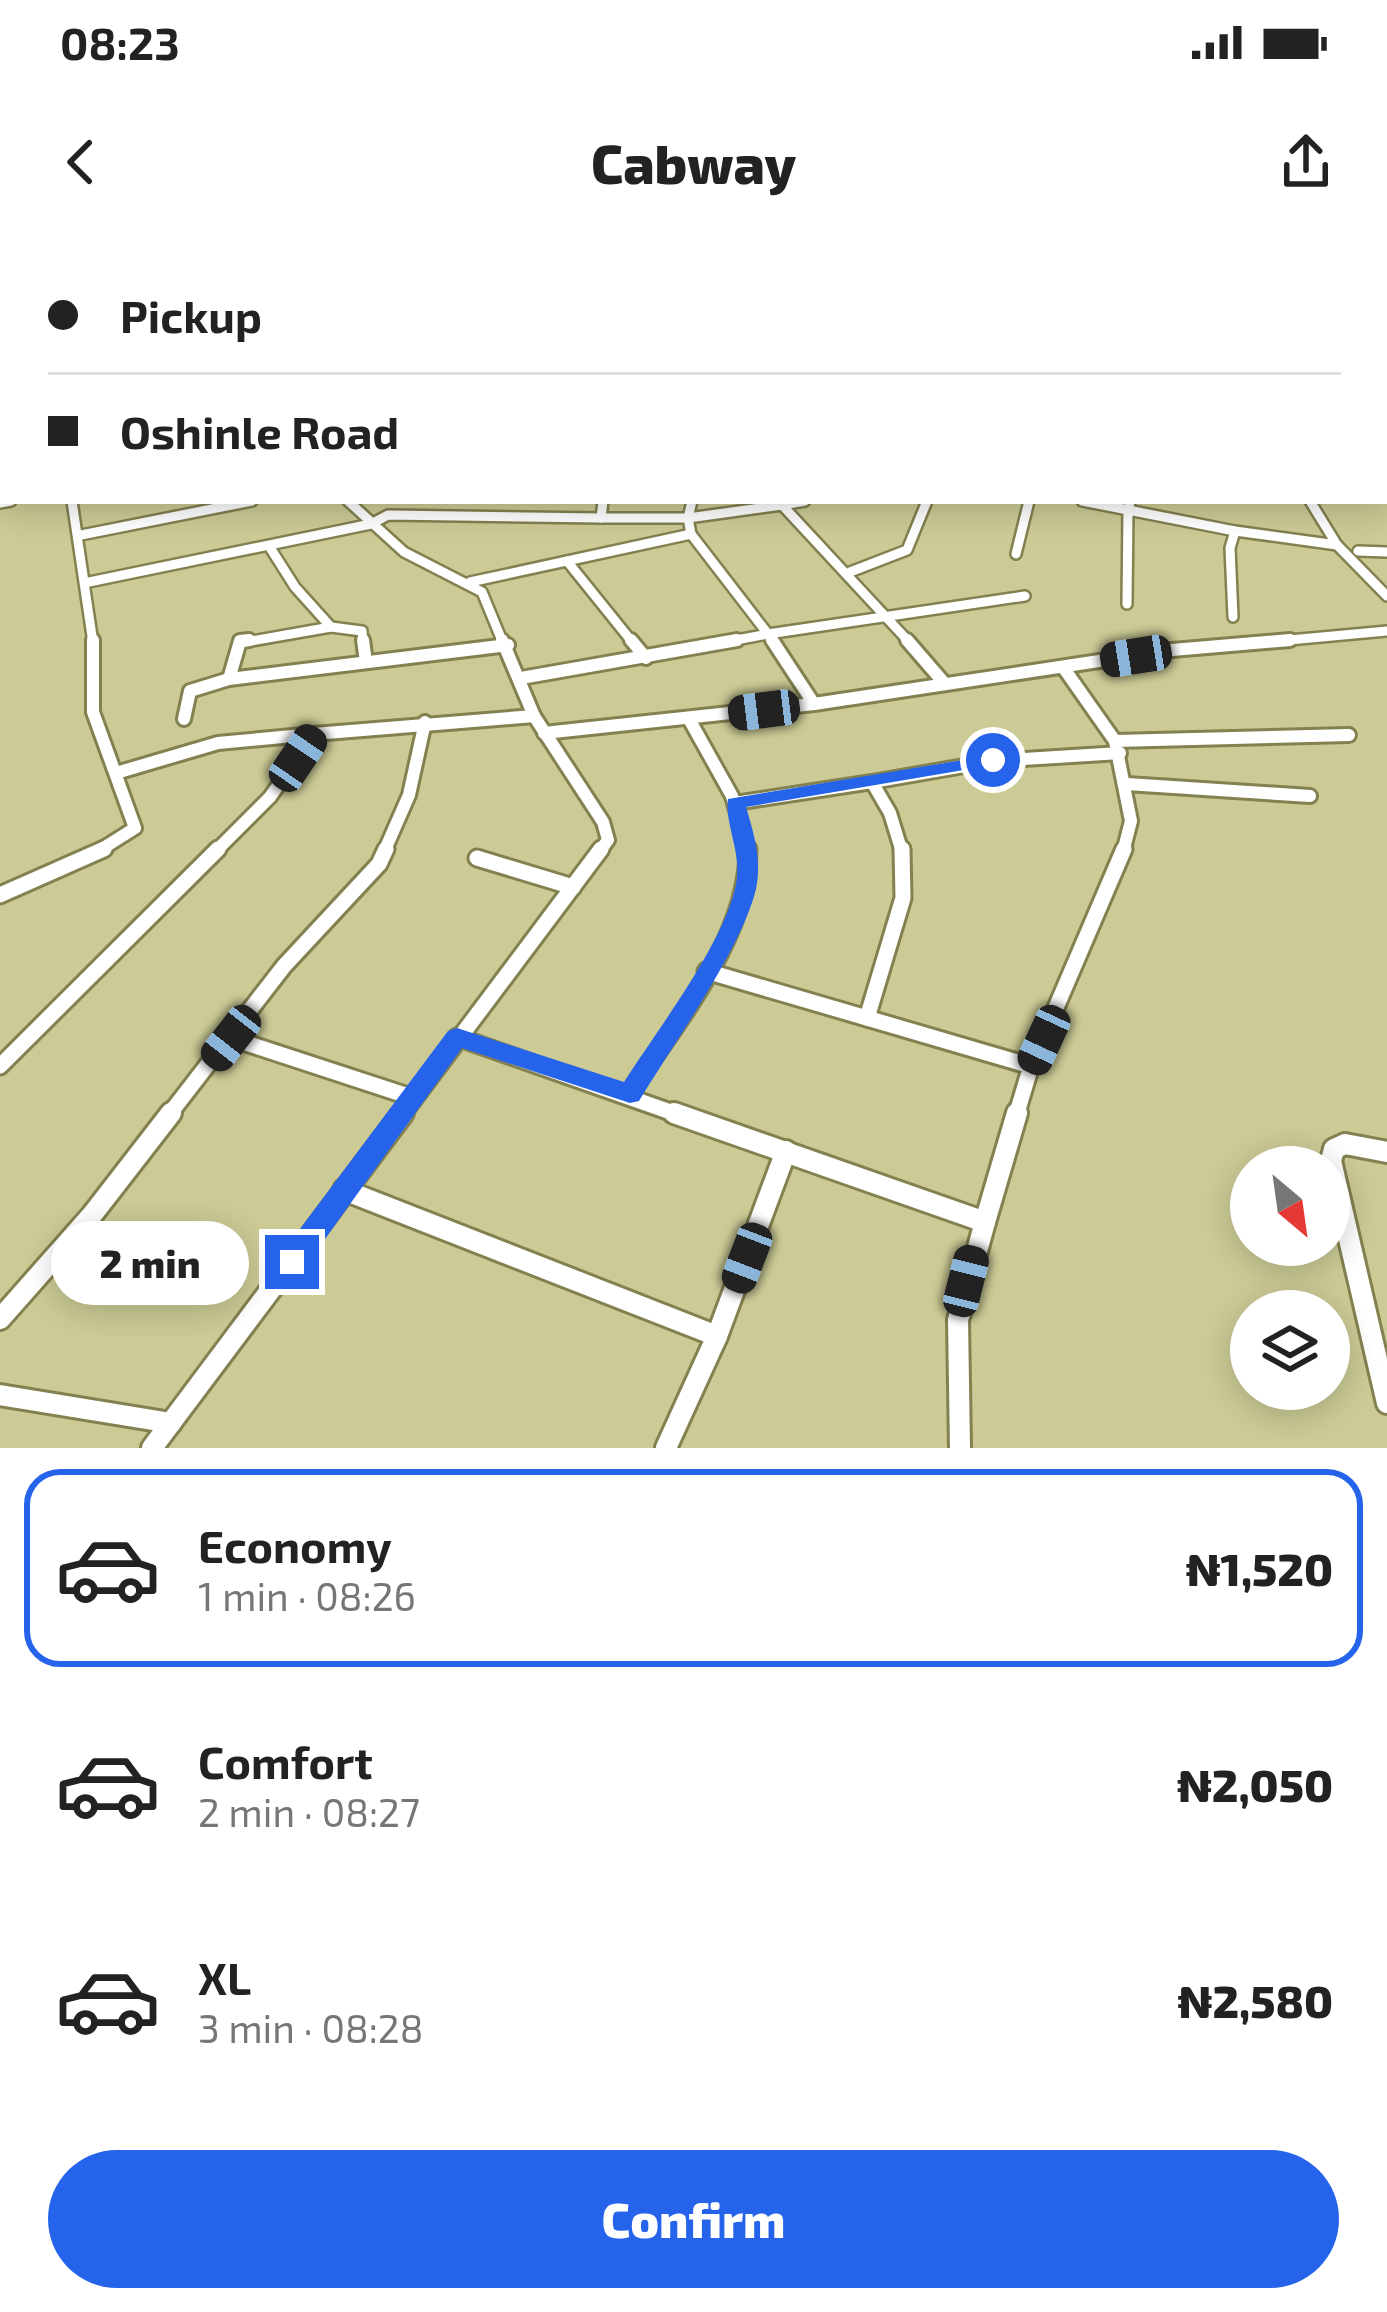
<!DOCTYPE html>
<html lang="en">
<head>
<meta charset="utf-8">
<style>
	:root { --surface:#fff; --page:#f6f6f6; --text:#222; --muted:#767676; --line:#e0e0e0; --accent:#2563eb }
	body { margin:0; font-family:"Exo 2",sans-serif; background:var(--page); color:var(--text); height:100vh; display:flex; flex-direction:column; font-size:45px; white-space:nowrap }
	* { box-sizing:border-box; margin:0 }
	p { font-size:39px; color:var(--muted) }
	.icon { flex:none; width:66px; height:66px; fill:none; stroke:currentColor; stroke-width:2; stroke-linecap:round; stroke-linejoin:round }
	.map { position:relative; height:1208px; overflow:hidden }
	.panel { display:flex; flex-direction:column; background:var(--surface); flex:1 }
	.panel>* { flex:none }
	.guide { position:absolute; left:0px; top:0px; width:1389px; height:264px; box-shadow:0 6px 30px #0003; display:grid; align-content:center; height:264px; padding:0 48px; background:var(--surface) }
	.needle { width:78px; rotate:151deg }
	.fabs { position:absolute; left:1230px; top:906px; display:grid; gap:24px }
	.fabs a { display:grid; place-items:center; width:120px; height:120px; border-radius:50%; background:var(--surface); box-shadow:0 6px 30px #0003; font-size:60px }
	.end { position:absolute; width:54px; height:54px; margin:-27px; border:15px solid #2563eb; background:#fff; box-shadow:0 0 0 6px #fff }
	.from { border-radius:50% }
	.bubble { position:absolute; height:84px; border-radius:42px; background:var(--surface); box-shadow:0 6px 30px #0003; font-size:39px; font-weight:800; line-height:84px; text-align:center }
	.car { position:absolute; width:36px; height:72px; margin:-36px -18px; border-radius:15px; box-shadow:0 0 9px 3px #0007; background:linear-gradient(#222 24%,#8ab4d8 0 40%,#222 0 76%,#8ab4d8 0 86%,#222 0) }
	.guide b { display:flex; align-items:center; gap:42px; height:114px; font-size:45px }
	.guide b+b { border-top:3px solid var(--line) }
	.guide i { width:30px; height:30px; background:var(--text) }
	ul { padding:21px 0 0; list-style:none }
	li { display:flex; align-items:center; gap:36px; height:198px; margin:0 24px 18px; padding:0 24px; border:6px solid transparent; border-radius:36px }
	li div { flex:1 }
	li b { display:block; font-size:45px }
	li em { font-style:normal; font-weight:800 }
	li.current { border-color:var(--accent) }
	li>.icon { width:108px; height:108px; stroke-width:1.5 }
	.primary-button { display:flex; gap:24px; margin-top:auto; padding:24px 48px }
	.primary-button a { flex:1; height:138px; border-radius:72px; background:var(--accent); color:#fff; font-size:48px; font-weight:800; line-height:138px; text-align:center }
	.status { display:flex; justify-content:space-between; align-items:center; height:84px; padding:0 60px; background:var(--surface); direction:ltr }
	.status svg { height:33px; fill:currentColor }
	header { display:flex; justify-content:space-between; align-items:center; height:156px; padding:0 48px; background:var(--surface); font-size:54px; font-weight:800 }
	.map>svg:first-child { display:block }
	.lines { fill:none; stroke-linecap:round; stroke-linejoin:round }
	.minor-far4-casing { stroke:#83814f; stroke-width:9 }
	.minor-far3-casing { stroke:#83814f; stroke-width:14 }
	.minor-far2-casing { stroke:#83814f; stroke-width:18 }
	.minor-far1-casing { stroke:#83814f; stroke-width:21 }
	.minor-casing { stroke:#83814f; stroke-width:26 }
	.secondary-casing { stroke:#83814f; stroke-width:6 }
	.minor-far4 { stroke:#fff; stroke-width:6 }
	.minor-far3 { stroke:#fff; stroke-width:9 }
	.minor-far2 { stroke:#fff; stroke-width:12 }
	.minor-far1 { stroke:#fff; stroke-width:15 }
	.minor { stroke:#fff; stroke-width:20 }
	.secondary { fill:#fff; fill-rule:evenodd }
	.route { fill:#2563eb }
</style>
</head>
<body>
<div class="status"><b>08:23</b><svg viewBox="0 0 49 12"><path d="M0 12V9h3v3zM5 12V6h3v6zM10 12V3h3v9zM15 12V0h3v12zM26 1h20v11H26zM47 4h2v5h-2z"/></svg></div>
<header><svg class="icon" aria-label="back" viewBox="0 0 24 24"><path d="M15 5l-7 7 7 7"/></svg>Cabway<svg class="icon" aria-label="share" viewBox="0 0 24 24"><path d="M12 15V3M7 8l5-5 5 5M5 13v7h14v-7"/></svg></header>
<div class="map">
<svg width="1387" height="1208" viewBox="0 0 1387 1208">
	<rect width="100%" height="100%" fill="#cccb96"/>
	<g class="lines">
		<defs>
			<g id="minor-far4">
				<polyline points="573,0 578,0"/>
				<polyline points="1260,0 1269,3"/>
				<polyline points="1326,0 1335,3"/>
				<polyline points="141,3 145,0"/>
				<polyline points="781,3 785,0"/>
			</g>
			<g id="minor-far3">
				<polyline points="72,261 93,403"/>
				<polyline points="348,261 404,312 482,352 503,403"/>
				<polyline points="603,261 601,278 688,278 692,261"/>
				<polyline points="805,261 782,265 910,403"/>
				<polyline points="1082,261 1128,270 1130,262"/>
				<polyline points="1310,261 1337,305"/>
				<polyline points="0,263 11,261"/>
				<polyline points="1235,291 1337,305 1387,356"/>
				<polyline points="81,295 252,261"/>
				<polyline points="1358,311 1387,312"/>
				<polyline points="1016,314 1029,261"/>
				<polyline points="567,321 633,403"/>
				<polyline points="850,332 907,310 927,261"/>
				<polyline points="89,342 371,284 388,275 601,278"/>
				<polyline points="470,342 691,294"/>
				<polyline points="1127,364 1128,270 1235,291 1230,308 1233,377"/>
				<polyline points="331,387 362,391 363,403"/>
				<polyline points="240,403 331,387 295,347 269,306"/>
				<polyline points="720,403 768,394 691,294 688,278 782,265"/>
				<polyline points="774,403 768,394 1025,356"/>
				<polyline points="1256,403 1387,391"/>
			</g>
			<g id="minor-far2">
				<polyline points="93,400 93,472 135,588 97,612"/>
				<polyline points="363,400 366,422"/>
				<polyline points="502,400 534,476 603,582 608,600 599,612"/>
				<polyline points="631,400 646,418"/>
				<polyline points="772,400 814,464"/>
				<polyline points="907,400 945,444"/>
				<polyline points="1063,427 1115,501"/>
				<polyline points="521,438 737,400"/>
				<polyline points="229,439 508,405"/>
				<polyline points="184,479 190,451 229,439 240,401 249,400"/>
				<polyline points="689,479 732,556 748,612"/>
				<polyline points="544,493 814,464 1172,410 1290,400"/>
				<polyline points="116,533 218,503 314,494"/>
				<polyline points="872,542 993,521 1120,513"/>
				<polyline points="1127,544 1310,556"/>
				<polyline points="735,563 872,542 890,573 902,612"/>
				<polyline points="215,612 270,557 314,494 534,476"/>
				<polyline points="384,612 409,555 425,482"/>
				<polyline points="1123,612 1131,581 1115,501 1349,495"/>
			</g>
			<g id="minor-far1">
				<polyline points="477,618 573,647"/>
				<polyline points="0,655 104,609"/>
				<polyline points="706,731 1031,826"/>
				<polyline points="867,778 903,658 902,609"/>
				<polyline points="457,797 682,876"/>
				<polyline points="231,798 411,857"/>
				<polyline points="0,826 218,609"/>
				<path d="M 630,853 C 677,780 748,699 748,609"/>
				<polyline points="168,876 284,726 379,624 386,609"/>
				<polyline points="401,876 601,609"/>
				<polyline points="1016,876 1031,826 1124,609"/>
			</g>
			<g id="minor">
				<polyline points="674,873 985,982 1017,873"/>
				<polyline points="1387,912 1345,904 1334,909 1331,921 1387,1163"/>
				<polyline points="344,950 717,1096 786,911"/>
				<polyline points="0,1079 92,975 171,873"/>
				<polyline points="0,1155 171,1183"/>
				<polyline points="152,1208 403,873"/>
				<polyline points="666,1208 717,1096"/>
				<polyline points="960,1208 958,1080 985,982"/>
			</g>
			<g id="secondary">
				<polygon points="1106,0 1115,0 1118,3 1109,3"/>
				<rect x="1386" y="189" width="1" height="7"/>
			</g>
		</defs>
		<use href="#minor-far4" class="minor-far4-casing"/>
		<use href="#minor-far3" class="minor-far3-casing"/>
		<use href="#minor-far2" class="minor-far2-casing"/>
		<use href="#minor-far1" class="minor-far1-casing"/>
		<use href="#minor" class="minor-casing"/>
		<use href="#secondary" class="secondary-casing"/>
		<use href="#minor-far4" class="minor-far4"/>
		<use href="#minor-far3" class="minor-far3"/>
		<use href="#minor-far2" class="minor-far2"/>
		<use href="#minor-far1" class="minor-far1"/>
		<use href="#minor" class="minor"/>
		<use href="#secondary" class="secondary"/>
	</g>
	<path class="route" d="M 993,515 L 999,517 L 999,524 L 746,567 C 754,594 762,620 756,649 C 742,708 672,806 639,861 L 630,863 L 462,808 L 302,1031 L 282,1031 L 282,1013 L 448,791 L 457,788 L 624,842 C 658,789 721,707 735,649 C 744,615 724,585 728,559 Z"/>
</svg>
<div class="fabs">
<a><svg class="needle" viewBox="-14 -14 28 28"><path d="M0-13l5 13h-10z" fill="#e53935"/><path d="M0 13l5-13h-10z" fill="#767676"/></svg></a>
<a><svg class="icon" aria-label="layers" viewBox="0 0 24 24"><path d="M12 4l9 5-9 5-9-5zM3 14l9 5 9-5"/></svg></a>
</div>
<i class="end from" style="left:993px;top:520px"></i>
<i class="end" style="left:292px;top:1022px"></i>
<div class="bubble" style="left:51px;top:981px;width:198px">2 min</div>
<i class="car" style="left:1136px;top:416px;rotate:261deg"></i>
<i class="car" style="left:764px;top:470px;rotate:263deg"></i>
<i class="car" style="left:298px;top:518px;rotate:34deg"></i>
<i class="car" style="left:231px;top:798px;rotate:218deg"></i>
<i class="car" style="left:1044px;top:800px;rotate:205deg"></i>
<i class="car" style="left:747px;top:1018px;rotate:201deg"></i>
<i class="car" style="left:966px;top:1041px;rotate:14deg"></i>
<div class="guide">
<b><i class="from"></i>Pickup</b>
<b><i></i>Oshinle Road</b>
</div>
</div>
<section class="panel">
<ul>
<li class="current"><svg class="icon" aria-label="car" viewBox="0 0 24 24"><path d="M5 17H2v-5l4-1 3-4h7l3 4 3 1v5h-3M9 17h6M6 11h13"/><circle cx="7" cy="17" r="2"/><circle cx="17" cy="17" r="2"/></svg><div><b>Economy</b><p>1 min · 08:26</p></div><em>₦1,520</em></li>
<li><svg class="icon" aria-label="car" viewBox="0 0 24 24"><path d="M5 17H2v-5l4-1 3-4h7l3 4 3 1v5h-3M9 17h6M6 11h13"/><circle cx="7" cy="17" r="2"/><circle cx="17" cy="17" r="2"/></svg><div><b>Comfort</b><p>2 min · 08:27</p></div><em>₦2,050</em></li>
<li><svg class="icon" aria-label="car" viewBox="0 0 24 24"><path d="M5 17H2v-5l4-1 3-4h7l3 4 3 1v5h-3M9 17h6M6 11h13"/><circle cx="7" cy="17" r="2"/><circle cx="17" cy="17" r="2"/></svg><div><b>XL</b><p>3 min · 08:28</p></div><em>₦2,580</em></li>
</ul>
<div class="primary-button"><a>Confirm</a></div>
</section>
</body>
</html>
